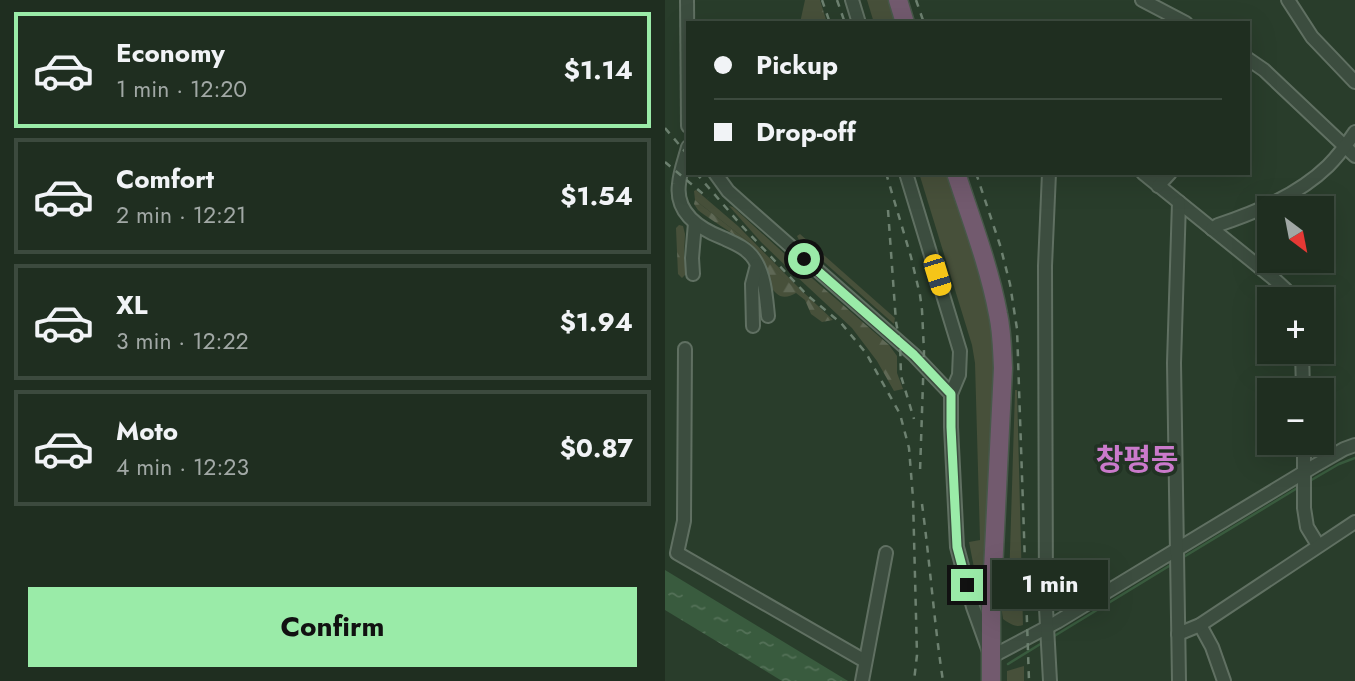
<!DOCTYPE html>
<html lang="en">
<head>
<meta charset="utf-8">
<style>
	:root { --surface:#1f2e20; --page:#2c3a2d; --text:#f1f3f6; --muted:#a1a8a5; --line:#3c4a3e; --accent:#9aeba8 }
	body { margin:0; font-family:Jost,"Noto Sans KR",sans-serif; background:var(--page); color:var(--text); height:100vh; display:flex; flex-direction:column; font-size:26px; white-space:nowrap }
	* { box-sizing:border-box; margin:0 }
	p { font-size:23px; color:var(--muted) }
	.icon { flex:none; width:38px; height:38px; fill:none; stroke:currentColor; stroke-width:2; stroke-linecap:round; stroke-linejoin:round }
	.map { position:relative; flex:1; overflow:hidden }
	.panel { display:flex; flex-direction:column; background:var(--surface); width:665px }
	.panel>* { flex:none }
	.hud { position:absolute; left:21px; top:21px; width:564px; height:154px; border-radius:0px; box-shadow:0 7px 28px #0002,0 0 0 2px var(--line); display:grid; align-content:center; height:154px; padding:0 28px; background:var(--surface) }
	.needle { width:46px; rotate:148deg }
	.buttons { position:absolute; left:592px; top:196px; display:grid; gap:14px }
	.buttons a { display:grid; place-items:center; width:77px; height:77px; border-radius:0px; background:var(--surface); box-shadow:0 7px 28px #0002,0 0 0 2px var(--line); font-size:35px }
	.end { position:absolute; width:32px; height:32px; margin:-16px; border:9px solid #9aeba8; background:#111; box-shadow:0 0 0 4px #111 }
	.from { border-radius:50% }
	.bubble { position:absolute; height:49px; border-radius:0px; background:var(--surface); box-shadow:0 7px 28px #0002,0 0 0 2px var(--line); font-size:23px; font-weight:700; line-height:49px; text-align:center }
	.car { position:absolute; width:21px; height:42px; margin:-21px -10px; border-radius:9px; box-shadow:0 0 5px 2px #0007; background:linear-gradient(#f5c518 24%,#345 0 40%,#f5c518 0 76%,#345 0 86%,#f5c518 0) }
	.hud b { display:flex; align-items:center; gap:24px; height:66px; font-size:26px }
	.hud b+b { border-top:2px solid var(--line) }
	.hud i { width:18px; height:18px; background:var(--text) }
	ul { padding:12px 0 0; list-style:none }
	li { display:flex; align-items:center; gap:21px; height:116px; margin:0 14px 10px; padding:0 14px; border:4px solid var(--line); border-radius:0px }
	li div { flex:1 }
	li b { display:block; font-size:26px }
	li em { font-style:normal; font-weight:700 }
	li.current { border-color:var(--accent) }
	li>.icon { width:63px; height:63px; stroke-width:1.5 }
	.primary-button { display:flex; gap:14px; margin-top:auto; padding:14px 28px }
	.primary-button a { flex:1; height:80px; border-radius:0px; background:var(--accent); color:#111; font-size:28px; font-weight:700; line-height:80px; text-align:center }
	main { display:flex; flex:1; min-height:0 }
	.map>svg:first-child { display:block }
	.grass { fill:#47503a }
	.forest { fill:url(#forest-firs) }
	.water { fill:url(#water-ripples) }
	.lines { fill:none; stroke-linecap:round; stroke-linejoin:round }
	.stream { stroke:#395b3e; stroke-width:2.5 }
	.minor-casing { stroke:#607062; stroke-width:16 }
	.highway-casing { stroke:#475849; stroke-width:21 }
	.minor { stroke:#3c4d3f; stroke-width:12 }
	.highway { stroke:#725a6e; stroke-width:18 }
	.rail { stroke:#6d8170; stroke-width:2.5; stroke-dasharray:7 7; stroke-linecap:butt }
	.route { stroke:#9aeba8; stroke-width:9 }
	.labels { text-anchor:middle; stroke-width:7; stroke-linejoin:round; paint-order:stroke }
	.quarter-label { font-size:30px; font-weight:bold; fill:#ca7acb; stroke:#213223 }
</style>
</head>
<body>
<main>
<section class="panel">
<ul>
<li class="current"><svg class="icon" aria-label="car" viewBox="0 0 24 24"><path d="M5 17H2v-5l4-1 3-4h7l3 4 3 1v5h-3M9 17h6M6 11h13"/><circle cx="7" cy="17" r="2"/><circle cx="17" cy="17" r="2"/></svg><div><b>Economy</b><p>1 min · 12:20</p></div><em>$1.14</em></li>
<li><svg class="icon" aria-label="car" viewBox="0 0 24 24"><path d="M5 17H2v-5l4-1 3-4h7l3 4 3 1v5h-3M9 17h6M6 11h13"/><circle cx="7" cy="17" r="2"/><circle cx="17" cy="17" r="2"/></svg><div><b>Comfort</b><p>2 min · 12:21</p></div><em>$1.54</em></li>
<li><svg class="icon" aria-label="car" viewBox="0 0 24 24"><path d="M5 17H2v-5l4-1 3-4h7l3 4 3 1v5h-3M9 17h6M6 11h13"/><circle cx="7" cy="17" r="2"/><circle cx="17" cy="17" r="2"/></svg><div><b>XL</b><p>3 min · 12:22</p></div><em>$1.94</em></li>
<li><svg class="icon" aria-label="car" viewBox="0 0 24 24"><path d="M5 17H2v-5l4-1 3-4h7l3 4 3 1v5h-3M9 17h6M6 11h13"/><circle cx="7" cy="17" r="2"/><circle cx="17" cy="17" r="2"/></svg><div><b>Moto</b><p>4 min · 12:23</p></div><em>$0.87</em></li>
</ul>
<div class="primary-button"><a>Confirm</a></div>
</section>
<div class="map">
<svg width="690" height="681" viewBox="0 0 690 681">
	<defs>
		<pattern id="forest-firs" width="22" height="20" patternUnits="userSpaceOnUse" patternTransform="scale(1.75)"><rect width="22" height="20" fill="#47503a"/><path d="M5 1l3.5 6h-7zM16 11l3.5 6h-7z" fill="#5f6855"/></pattern>
		<pattern id="water-ripples" width="26" height="14" patternUnits="userSpaceOnUse" patternTransform="scale(1.75)"><rect width="26" height="14" fill="#395b3e"/><path d="M2 4q2-2 4 0t4 0M15 11q2-2 4 0t4 0" fill="none" stroke="#547158"/></pattern>
	</defs>
	<rect width="100%" height="100%" fill="#293d2b"/>
	<g class="grass">
		<polygon points="202,0 226,0 234,23 209,23"/>
		<polygon points="254,173 284,173 323,298 332,367 321,579 317,581 310,573 304,542 315,540 310,363 307,345"/>
		<polygon points="31,190 73,226 136,290 131,291 85,243 30,200 29,191"/>
		<polygon points="64,206 68,207 133,266 129,274 96,242"/>
		<polygon points="135,234 230,318 229,324 134,240 132,236"/>
		<path d="M 350,390 L 352,390 L 358,625 C 350,628 344,623 338,619 L 335,599 L 337,585 L 344,583 Z"/>
		<polygon points="359,666 359,681 342,681 342,671"/>
	</g>
	<g class="forest">
		<polygon points="140,0 155,0 162,23 135,23"/>
		<path d="M 30,200 L 85,243 L 131,290 L 136,290 L 168,320 L 157,322 L 146,314 L 140,300 L 131,293 C 124,297 117,299 111,293 C 101,285 102,268 95,258 C 85,242 49,223 33,210 L 29,204 Z"/>
		<polygon points="14,225 18,226 20,234 19,256 21,274 17,278 13,274 11,228"/>
		<polygon points="133,266 224,345 232,356 232,373 238,389 229,391 212,361 187,328 129,274"/>
	</g>
	<polygon class="water" points="0,570 183,681 117,681 0,610"/>
	<g class="lines">
		<g class="stream">
			<polyline points="643,482 674,464 690,458"/>
			<polyline points="517,558 634,487"/>
			<polyline points="386,638 509,563"/>
			<polyline points="343,664 377,643"/>
		</g>
		<defs>
			<g id="minor">
				<polyline points="22,0 23,126"/>
				<polyline points="187,0 194,23"/>
				<polyline points="477,0 521,23"/>
				<polyline points="623,0 647,37 690,82"/>
				<polyline points="583,59 599,70 690,156"/>
				<path d="M 23,147 C 20,159 15,171 14,184 C 10,213 35,229 58,238 C 69,243 82,248 89,259 C 100,275 101,297 103,316"/>
				<polyline points="50,173 63,191 82,208 249,355 286,394 286,427 292,547 308,607 326,657 392,622 651,465 679,449 690,445"/>
				<polyline points="241,173 295,351 294,375 286,394"/>
				<polyline points="384,173 380,266 381,608 385,681"/>
				<polyline points="478,173 608,278 621,290 628,299"/>
				<polyline points="493,186 505,173"/>
				<path d="M 547,229 L 553,225 C 592,212 633,195 663,166 C 673,156 682,144 690,132"/>
				<polyline points="28,274 27,258 30,223"/>
				<polyline points="88,326 87,284 92,265"/>
				<polyline points="20,349 19,521 12,553 200,661"/>
				<polyline points="637,352 638,390"/>
				<polyline points="639,443 639,508 642,527 653,545"/>
				<polyline points="535,625 547,647 559,681"/>
				<polyline points="513,634 535,625 690,522"/>
				<polyline points="197,681 221,553"/>
				<polyline points="514,681 509,363 514,202"/>
			</g>
			<g id="highway">
				<polyline points="233,0 240,23"/>
				<path d="M 291,173 C 306,219 324,266 333,314 C 337,332 337,350 338,368 L 326,611 L 326,681"/>
			</g>
		</defs>
		<use href="#minor" class="minor-casing"/>
		<use href="#highway" class="highway-casing"/>
		<use href="#minor" class="minor"/>
		<use href="#highway" class="highway"/>
		<g class="rail">
			<polyline points="157,0 165,23"/>
			<polyline points="172,0 180,23"/>
			<polyline points="251,0 259,23"/>
			<polyline points="0,128 23,155"/>
			<polyline points="0,162 43,198"/>
			<polyline points="31,173 76,225 142,295 176,323 201,353 235,414 244,448 248,498 252,655 249,681"/>
			<polyline points="221,173 246,257 255,295 257,310 259,352 255,472"/>
			<polyline points="311,173 335,245 345,284 352,329 364,681"/>
			<polyline points="223,210 231,322 235,343 236,376 249,419"/>
			<path d="M 257,504 C 265,563 269,622 278,681"/>
		</g>
	</g>
	<g class="lines">
		<polyline class="route" points="139,259 249,355 286,394 286,427 292,547 302,585"/>
	</g>
	<g class="labels">
		<g class="quarter-label">
			<text x="472" y="470">창평동</text>
		</g>
	</g>
</svg>
<div class="buttons">
<a><svg class="needle" viewBox="-14 -14 28 28"><path d="M0-13l5 13h-10z" fill="#e53935"/><path d="M0 13l5-13h-10z" fill="#a1a8a5"/></svg></a>
<a>+</a>
<a>−</a>
</div>
<i class="end from" style="left:139px;top:259px"></i>
<i class="end" style="left:302px;top:585px"></i>
<div class="bubble" style="left:327px;top:560px;width:116px">1 min</div>
<i class="car" style="left:272px;top:275px;rotate:163deg"></i>
<div class="hud">
<b><i class="from"></i>Pickup</b>
<b><i></i>Drop-off</b>
</div>
</div>
</main>
</body>
</html>
